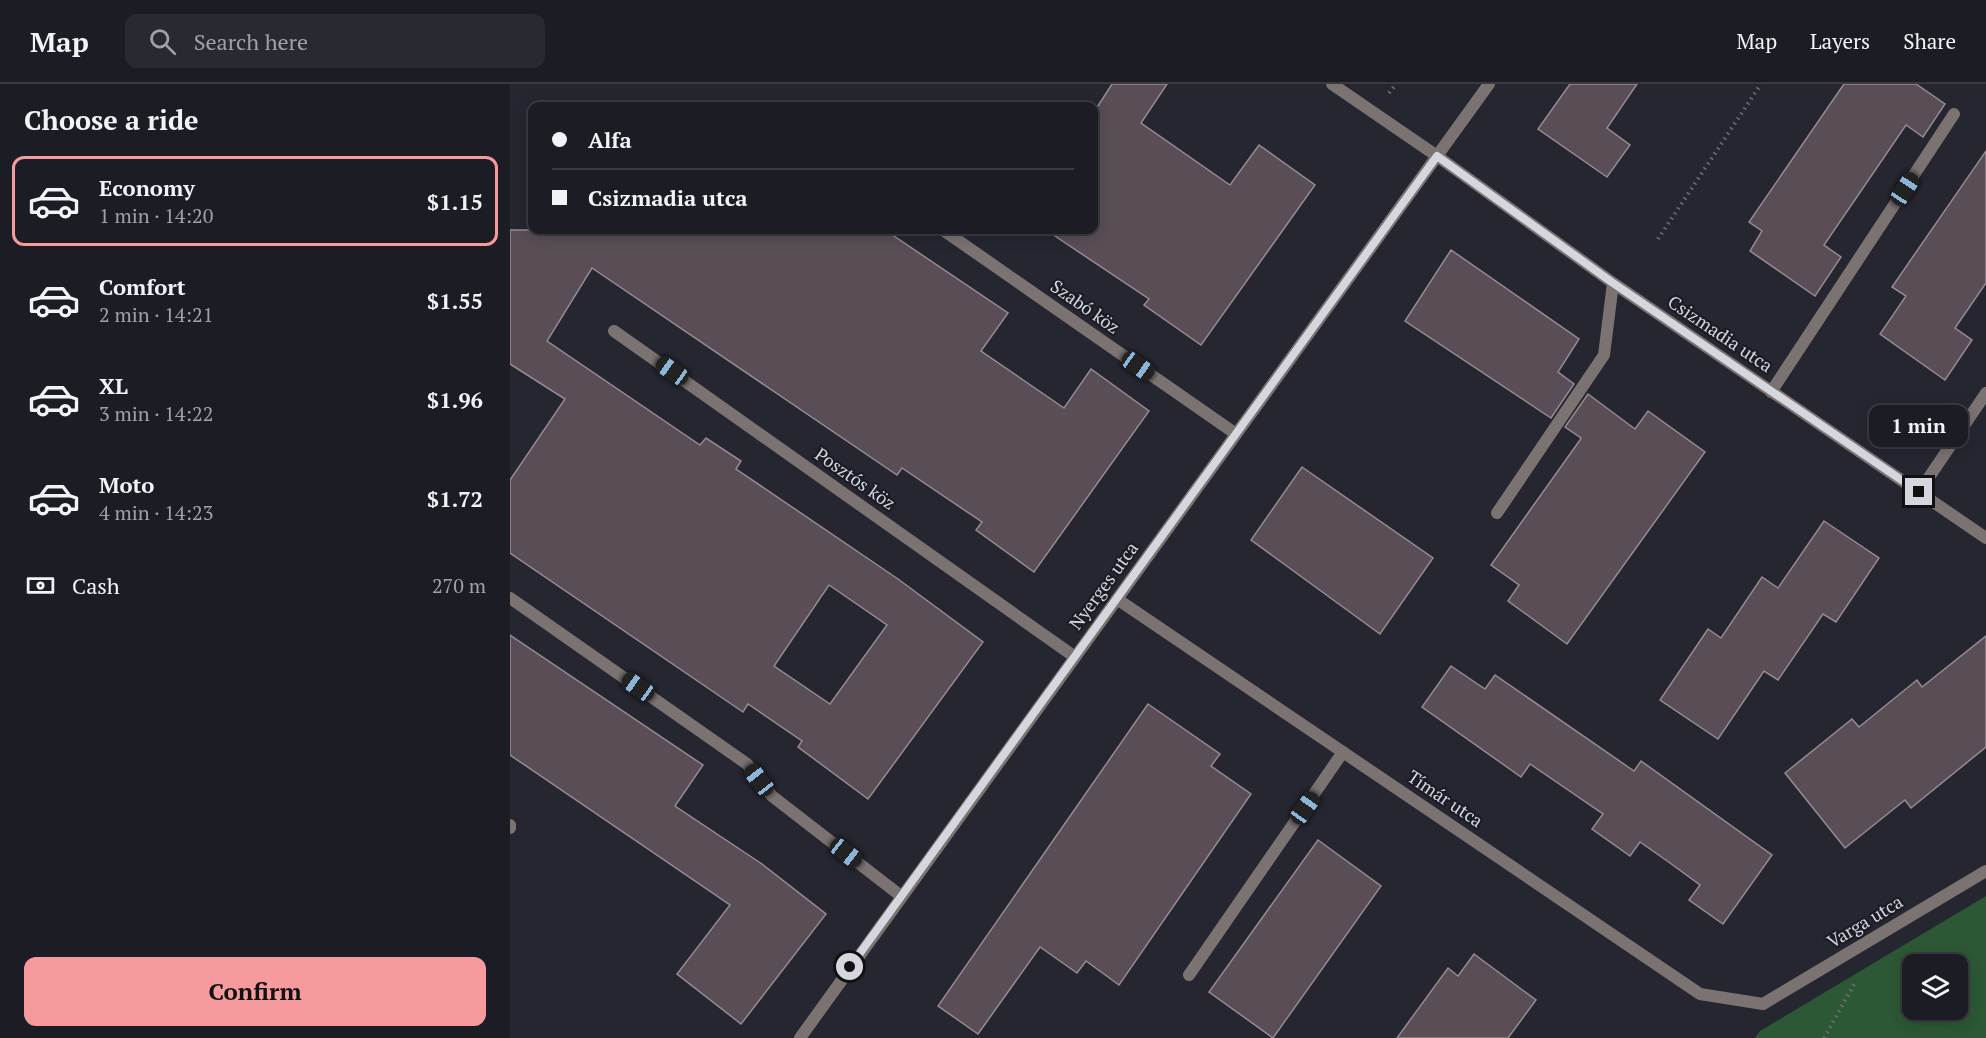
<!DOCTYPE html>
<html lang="en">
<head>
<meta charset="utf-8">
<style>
	:root { --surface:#1c1c24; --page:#292931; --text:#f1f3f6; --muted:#a0a1a6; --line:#3a3a41; --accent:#f59b9e }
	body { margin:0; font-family:"PT Serif",serif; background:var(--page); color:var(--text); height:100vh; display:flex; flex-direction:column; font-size:22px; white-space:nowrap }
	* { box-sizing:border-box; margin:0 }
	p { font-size:20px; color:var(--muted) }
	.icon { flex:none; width:33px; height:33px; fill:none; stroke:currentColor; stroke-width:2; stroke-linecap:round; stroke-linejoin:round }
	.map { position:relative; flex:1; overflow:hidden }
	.side { display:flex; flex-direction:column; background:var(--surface); width:510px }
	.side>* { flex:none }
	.guide { position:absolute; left:18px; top:18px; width:570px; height:132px; border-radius:12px; box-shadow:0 3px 15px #0003,0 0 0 2px var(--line); display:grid; align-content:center; height:132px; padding:0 24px; background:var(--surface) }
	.tools { position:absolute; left:1392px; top:870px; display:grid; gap:12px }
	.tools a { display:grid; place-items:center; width:66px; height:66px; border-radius:12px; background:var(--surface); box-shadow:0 3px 15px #0003,0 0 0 2px var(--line); font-size:30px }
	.end { position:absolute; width:27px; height:27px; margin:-14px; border:8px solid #d6d7de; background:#111; box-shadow:0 0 0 3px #111 }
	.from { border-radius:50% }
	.bubble { position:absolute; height:42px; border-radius:12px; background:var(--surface); box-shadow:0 3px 15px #0003,0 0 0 2px var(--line); font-size:20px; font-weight:700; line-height:42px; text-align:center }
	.car { position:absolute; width:18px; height:36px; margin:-18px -9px; border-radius:8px; box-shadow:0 0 4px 2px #0007; background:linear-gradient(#222 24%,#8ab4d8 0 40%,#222 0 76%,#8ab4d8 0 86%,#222 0) }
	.guide b { display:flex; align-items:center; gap:21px; height:57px; font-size:22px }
	.guide b+b { border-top:2px solid var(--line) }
	.guide i { width:15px; height:15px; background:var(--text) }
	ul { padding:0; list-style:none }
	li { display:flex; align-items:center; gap:18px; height:90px; margin:0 12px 9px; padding:0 12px; border:3px solid transparent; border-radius:12px }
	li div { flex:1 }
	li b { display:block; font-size:22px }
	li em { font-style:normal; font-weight:700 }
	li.active { border-color:var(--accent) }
	li>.icon { width:54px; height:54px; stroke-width:1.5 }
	h2 { padding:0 24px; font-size:27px; line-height:72px }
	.pay { display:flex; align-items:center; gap:15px; height:66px; padding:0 24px; font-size:22px }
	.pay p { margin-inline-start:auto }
	.primary-button { display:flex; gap:12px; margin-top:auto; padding:12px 24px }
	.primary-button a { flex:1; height:69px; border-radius:12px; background:var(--accent); color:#111; font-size:24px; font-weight:700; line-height:69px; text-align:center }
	header { display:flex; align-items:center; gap:36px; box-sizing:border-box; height:84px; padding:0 30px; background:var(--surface); border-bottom:2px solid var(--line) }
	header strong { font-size:28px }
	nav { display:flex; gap:33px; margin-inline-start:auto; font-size:21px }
	.search { width:420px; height:54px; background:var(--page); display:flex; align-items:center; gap:15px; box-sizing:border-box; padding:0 21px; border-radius:12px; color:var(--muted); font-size:22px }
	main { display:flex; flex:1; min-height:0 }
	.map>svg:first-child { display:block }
	.green { fill:#2c5835; fill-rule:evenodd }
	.building { fill:#594e56; stroke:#968a93; stroke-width:1.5; fill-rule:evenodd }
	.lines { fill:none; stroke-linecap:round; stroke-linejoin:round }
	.path { stroke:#6d6e77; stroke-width:4; stroke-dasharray:1.5 4.5; stroke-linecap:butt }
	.lane { stroke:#7a7372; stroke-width:12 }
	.street { stroke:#7a7372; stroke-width:12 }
	.route { stroke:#d6d7de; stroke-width:8 }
	.labels { text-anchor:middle; stroke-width:4.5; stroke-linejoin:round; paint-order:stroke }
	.street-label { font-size:18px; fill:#d6d7de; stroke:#1b1c26 }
</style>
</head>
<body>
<header>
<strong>Map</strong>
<div class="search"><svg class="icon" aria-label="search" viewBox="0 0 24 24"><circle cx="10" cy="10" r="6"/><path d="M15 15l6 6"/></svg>Search here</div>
<nav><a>Map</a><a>Layers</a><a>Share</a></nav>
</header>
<main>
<section class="side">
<h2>Choose a ride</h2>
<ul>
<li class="active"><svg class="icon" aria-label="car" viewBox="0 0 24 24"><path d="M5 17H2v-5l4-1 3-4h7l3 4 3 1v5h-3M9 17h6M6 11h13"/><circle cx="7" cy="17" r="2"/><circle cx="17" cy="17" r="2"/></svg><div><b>Economy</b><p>1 min · 14:20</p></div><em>$1.15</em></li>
<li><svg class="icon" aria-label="car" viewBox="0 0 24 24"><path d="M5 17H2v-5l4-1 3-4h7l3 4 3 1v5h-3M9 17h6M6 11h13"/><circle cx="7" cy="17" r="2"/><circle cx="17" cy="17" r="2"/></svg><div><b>Comfort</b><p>2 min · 14:21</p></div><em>$1.55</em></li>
<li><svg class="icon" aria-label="car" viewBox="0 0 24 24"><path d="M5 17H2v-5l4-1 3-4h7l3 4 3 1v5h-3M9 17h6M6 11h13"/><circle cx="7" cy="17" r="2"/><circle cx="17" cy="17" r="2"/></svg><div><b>XL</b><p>3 min · 14:22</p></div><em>$1.96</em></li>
<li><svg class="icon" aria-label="car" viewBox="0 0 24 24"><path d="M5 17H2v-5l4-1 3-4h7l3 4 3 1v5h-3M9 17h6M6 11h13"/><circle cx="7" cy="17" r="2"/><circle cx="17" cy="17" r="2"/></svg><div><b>Moto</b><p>4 min · 14:23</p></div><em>$1.72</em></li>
</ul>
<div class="pay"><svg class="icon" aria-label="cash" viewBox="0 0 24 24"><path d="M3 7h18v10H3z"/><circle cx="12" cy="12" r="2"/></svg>Cash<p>270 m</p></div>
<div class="primary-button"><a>Confirm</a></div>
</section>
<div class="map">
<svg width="1476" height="954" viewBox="0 0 1476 954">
	<rect width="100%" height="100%" fill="#252630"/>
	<path class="green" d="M 1476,812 L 1476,954 L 1245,954 L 1250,947 ZM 1402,880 L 1448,880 L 1448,926 L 1402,926 Z"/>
	<g class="building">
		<polygon points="602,0 657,0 631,39 720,101 749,61 805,101 691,261 634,221 639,215 536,146 584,146 584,28"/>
		<polygon points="1060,0 1127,0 1097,44 1120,61 1097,93 1028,45"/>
		<polygon points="1334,0 1406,0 1435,20 1413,53 1396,41 1314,161 1331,173 1305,212 1240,167 1252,147 1239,138"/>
		<polygon points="1476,67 1476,199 1445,244 1462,256 1435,296 1370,250 1396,212 1382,203"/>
		<path d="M 0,146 L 375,146 L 498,229 L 471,267 L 554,324 L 581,285 L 639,327 L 524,488 L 466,446 L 472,438 L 392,384 L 387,391 L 82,184 L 37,257 L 190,361 L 196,354 L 231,377 L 226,385 L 388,495 L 473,558 L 358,715 L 288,663 L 292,657 L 238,620 L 233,628 L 0,469 L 0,396 L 55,315 L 0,280 ZM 319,501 L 377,541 L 320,620 L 264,582 Z"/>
		<polygon points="941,166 1069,255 1048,288 1064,300 1041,334 895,237"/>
		<polygon points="1078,310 1125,345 1138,327 1195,368 1057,560 998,517 1009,501 981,481 1070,356 1071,354 1055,343"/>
		<polygon points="792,383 923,474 870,550 741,456"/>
		<polygon points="1314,437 1369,474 1326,538 1313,530 1268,596 1254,587 1208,655 1150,616 1198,545 1211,554 1252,493 1268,504"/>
		<polygon points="0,551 193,681 165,722 252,780 316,830 231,940 167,890 220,821 0,671"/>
		<polygon points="1476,552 1476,663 1401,724 1395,716 1335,764 1275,689 1342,635 1349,643 1407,596 1412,603"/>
		<polygon points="941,582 975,605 985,591 1124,687 1131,677 1262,771 1213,840 1179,816 1190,801 1160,779 1130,758 1120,772 1082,745 1093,730 1020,680 1011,693 912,623"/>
		<polygon points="638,620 710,670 701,682 741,710 609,901 576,877 567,889 530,863 468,950 428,922"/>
		<polygon points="808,756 871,802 763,954 699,908"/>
		<polygon points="964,870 1026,916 998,954 887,954 938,884 948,892"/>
	</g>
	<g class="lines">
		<g class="path">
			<polyline points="879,9 886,0"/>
			<polyline points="1148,155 1251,0"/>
			<polyline points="1314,954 1346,897"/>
		</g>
		<g class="lane">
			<polyline points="1261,308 1444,30"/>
			<polyline points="1409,408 1476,309"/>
			<polyline points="987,429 1094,271 1103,199"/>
			<polyline points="0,741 0,744"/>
			<polyline points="679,891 833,668"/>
		</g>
		<g class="street">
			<polyline points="822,0 927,72 1103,199 1476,454"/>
			<polyline points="433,146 726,350"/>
			<polyline points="104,247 565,573"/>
			<polyline points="0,514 237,680 262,712 391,812"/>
			<polyline points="607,515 1190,910 1253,920 1476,787"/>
			<polyline points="290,954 979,0"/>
		</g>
	</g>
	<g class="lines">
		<polyline class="route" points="340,883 927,72 1103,199 1409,408"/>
	</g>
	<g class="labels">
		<g class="street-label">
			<text transform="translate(575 223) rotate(35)" y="6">Szabó köz</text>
			<text transform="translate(1210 250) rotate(34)" y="6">Csizmadia utca</text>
			<text transform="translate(345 395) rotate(35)" y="6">Posztós köz</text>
			<text transform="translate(594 502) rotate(-54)" y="6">Nyerges utca</text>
			<text transform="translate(935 715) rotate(34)" y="6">Tímár utca</text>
			<text transform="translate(1355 838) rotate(-31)" y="6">Varga utca</text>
		</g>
	</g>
</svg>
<div class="tools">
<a><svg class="icon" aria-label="layers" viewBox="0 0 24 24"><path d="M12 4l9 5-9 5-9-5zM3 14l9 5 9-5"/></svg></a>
</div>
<i class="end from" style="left:340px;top:883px"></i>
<i class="end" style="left:1409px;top:408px"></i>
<div class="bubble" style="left:1359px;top:321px;width:99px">1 min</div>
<i class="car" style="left:1395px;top:105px;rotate:33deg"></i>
<i class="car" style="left:628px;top:282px;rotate:125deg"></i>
<i class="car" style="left:162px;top:287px;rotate:305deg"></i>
<i class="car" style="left:128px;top:603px;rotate:305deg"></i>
<i class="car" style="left:249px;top:696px;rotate:322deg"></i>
<i class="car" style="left:795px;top:724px;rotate:35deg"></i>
<i class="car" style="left:336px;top:769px;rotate:128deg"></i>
<div class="guide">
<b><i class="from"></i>Alfa</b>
<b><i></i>Csizmadia utca</b>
</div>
</div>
</main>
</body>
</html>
